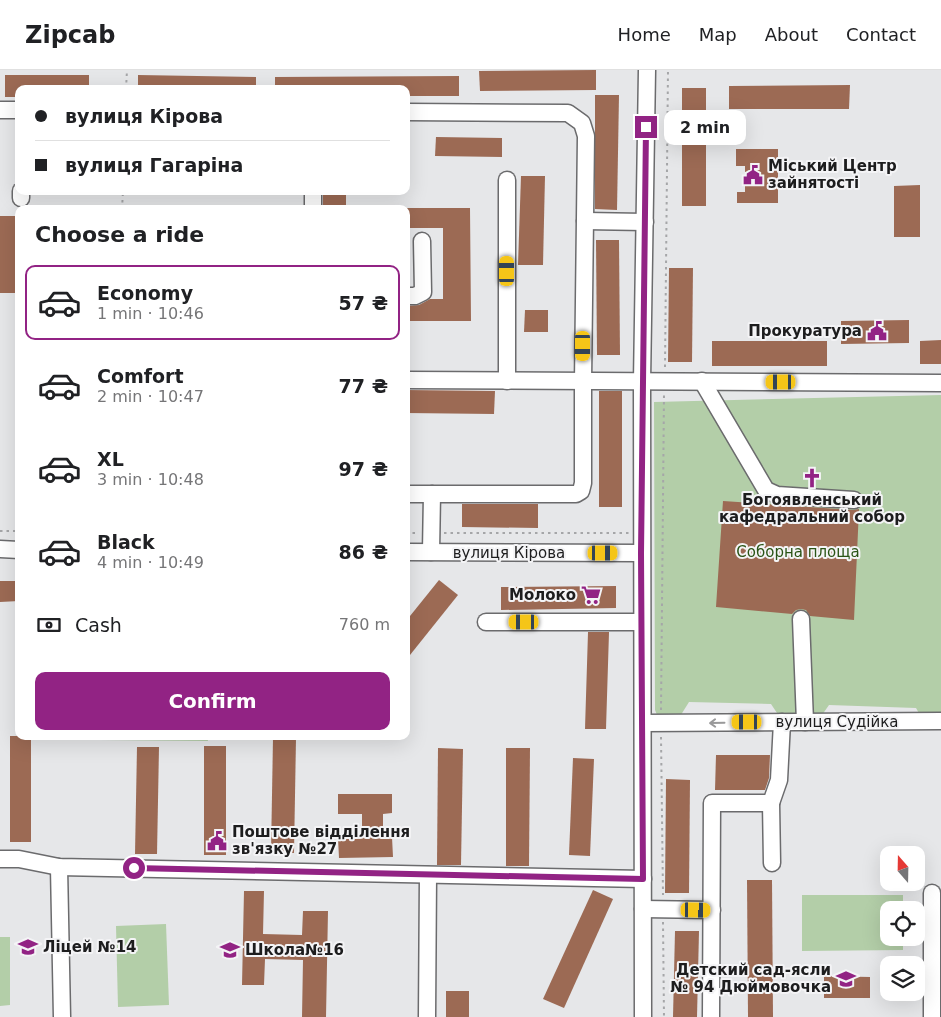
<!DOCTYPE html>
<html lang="en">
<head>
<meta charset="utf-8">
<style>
	:root { --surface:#fff; --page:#f6f6f6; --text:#202124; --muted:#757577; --line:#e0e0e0; --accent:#922384 }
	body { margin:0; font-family:"DejaVu Sans",sans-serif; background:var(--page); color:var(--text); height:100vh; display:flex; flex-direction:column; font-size:19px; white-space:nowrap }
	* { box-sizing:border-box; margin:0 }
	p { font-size:16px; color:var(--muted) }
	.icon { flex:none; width:28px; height:28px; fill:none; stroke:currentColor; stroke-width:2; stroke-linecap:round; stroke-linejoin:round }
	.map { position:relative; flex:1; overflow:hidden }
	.details { position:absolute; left:15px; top:135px; width:395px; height:535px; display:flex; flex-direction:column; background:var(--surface); border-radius:10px; box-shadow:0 5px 20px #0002 }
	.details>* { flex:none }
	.banner { position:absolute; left:15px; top:15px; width:395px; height:110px; border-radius:10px; box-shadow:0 5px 20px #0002; display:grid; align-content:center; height:110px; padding:0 20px; background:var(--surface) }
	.needle { width:32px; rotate:340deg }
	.fabs { position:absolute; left:880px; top:776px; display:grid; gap:10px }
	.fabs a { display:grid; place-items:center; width:45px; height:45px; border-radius:10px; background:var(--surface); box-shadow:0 5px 20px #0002; font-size:25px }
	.end { position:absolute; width:22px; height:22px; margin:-11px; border:6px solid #922384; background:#fff; box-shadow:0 0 0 2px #fff }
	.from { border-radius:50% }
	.bubble { position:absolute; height:35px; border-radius:10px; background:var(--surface); box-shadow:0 5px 20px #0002; font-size:16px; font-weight:700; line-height:35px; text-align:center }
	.car { position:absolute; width:15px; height:30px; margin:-15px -8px; border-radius:6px; box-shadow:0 0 4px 1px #0007; background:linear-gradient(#f5c518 24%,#345 0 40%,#f5c518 0 76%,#345 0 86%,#f5c518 0) }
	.banner b { display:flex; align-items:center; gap:18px; height:48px; font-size:19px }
	.banner b+b { border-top:1px solid var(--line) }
	.banner i { width:12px; height:12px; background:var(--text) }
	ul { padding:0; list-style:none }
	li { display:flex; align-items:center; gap:15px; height:75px; margin:0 10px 8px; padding:0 10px; border:2px solid transparent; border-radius:10px }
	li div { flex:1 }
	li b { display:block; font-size:19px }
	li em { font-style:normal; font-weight:700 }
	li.on { border-color:var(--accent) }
	li>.icon { width:45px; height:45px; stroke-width:1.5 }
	h2 { padding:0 20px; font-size:22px; line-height:60px }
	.pay { display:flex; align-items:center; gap:12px; height:55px; padding:0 20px; font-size:19px }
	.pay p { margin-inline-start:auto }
	.primary-button { display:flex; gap:10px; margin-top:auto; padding:10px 20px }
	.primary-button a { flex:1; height:58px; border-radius:10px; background:var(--accent); color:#fff; font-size:20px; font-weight:700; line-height:58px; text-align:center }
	header { display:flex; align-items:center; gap:30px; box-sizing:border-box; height:70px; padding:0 25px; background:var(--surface); border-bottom:1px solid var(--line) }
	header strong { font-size:24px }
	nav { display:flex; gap:28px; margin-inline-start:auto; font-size:18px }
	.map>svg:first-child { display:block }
	.green { fill:#b3cea8 }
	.building { fill:#9c6a54 }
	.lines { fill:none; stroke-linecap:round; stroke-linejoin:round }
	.minor-casing { stroke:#6b6b6d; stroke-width:19 }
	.path { stroke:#a5a6a8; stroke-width:2; stroke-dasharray:2.5 4; stroke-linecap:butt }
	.minor { stroke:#fff; stroke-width:16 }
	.oneway { stroke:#99999a }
	.route { stroke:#922384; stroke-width:6 }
	.labels { text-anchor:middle; stroke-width:4; stroke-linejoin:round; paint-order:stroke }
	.poi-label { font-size:15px; font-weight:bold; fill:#1d1d1e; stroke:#f4f4f6; text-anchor:start }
	.park-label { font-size:15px; fill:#2a5416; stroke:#f4f4f6 }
	.street-label { font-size:15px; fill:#1d1d1e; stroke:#f4f4f6 }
</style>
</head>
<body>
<header>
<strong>Zipcab</strong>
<nav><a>Home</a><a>Map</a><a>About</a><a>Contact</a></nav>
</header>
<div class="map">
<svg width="941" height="947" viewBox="0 0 941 947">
	<rect width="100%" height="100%" fill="#e6e7e9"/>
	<g class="green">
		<polygon points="941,325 941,646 920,645 916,638 829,635 822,645 813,645 813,632 799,631 799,646 779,646 771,634 689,632 679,648 657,645 655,640 654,332"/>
		<polygon points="100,666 207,666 208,671 100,670"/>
		<polygon points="802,825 903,825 903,840 889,840 889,868 903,868 903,880 802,881"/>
		<polygon points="166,854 169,935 118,937 116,856"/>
		<polygon points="0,867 10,867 10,935 0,936"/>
	</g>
	<g class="building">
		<polygon points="596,0 596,20 480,21 479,1"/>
		<polygon points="5,5 89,5 89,19 19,19 19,27 5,27"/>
		<polygon points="138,5 256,7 256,19 138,19"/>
		<polygon points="459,6 459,26 406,26 406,19 275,19 275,7"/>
		<polygon points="850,15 849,39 729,39 729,16"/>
		<rect x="682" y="18" width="24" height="118"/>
		<polygon points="595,25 619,25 617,140 595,139"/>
		<polygon points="436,67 502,68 502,87 435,86"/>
		<polygon points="736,79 778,79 778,133 737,133 737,122 745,122 745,96 736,96"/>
		<polygon points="521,106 545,106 543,195 518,195"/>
		<polygon points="920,115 920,167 894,167 894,116"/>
		<rect x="323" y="121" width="23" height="18"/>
		<polygon points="406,138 470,138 471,251 406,251 406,236 419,235 430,229 443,229 443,158 406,158"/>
		<polygon points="0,146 18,146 17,223 0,223"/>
		<polygon points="596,170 619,170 620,285 597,285"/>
		<polygon points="669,198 693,198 692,292 668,292"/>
		<polygon points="525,240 548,240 548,262 524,262"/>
		<polygon points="909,250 909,273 841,274 841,251"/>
		<polygon points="941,270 941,294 920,294 920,271"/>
		<rect x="712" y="271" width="115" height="25"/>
		<polygon points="406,320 495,321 494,344 406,343"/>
		<rect x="599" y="321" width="23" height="116"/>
		<polygon points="723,431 853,440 859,439 854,550 810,546 806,540 801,539 796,540 792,544 716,537"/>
		<polygon points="462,434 538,434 538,458 462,457"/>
		<polygon points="439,510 458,525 406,590 406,551"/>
		<polygon points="0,511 19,511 19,531 0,532"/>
		<polygon points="616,516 616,538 501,540 501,517"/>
		<polygon points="588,562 609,562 606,659 585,659"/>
		<rect x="10" y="666" width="21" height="106"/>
		<polygon points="273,668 296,668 294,783 271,782"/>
		<rect x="204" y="676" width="22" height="109"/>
		<polygon points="137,677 159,677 157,784 135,784"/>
		<polygon points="438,678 463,679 461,795 437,795"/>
		<polygon points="506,678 530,678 529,796 506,796"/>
		<polygon points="716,685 770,685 769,708 765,720 715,720"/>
		<polygon points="573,688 594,689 590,786 569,785"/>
		<polygon points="666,709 690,710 689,823 665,823"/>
		<polygon points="338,724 392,724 392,743 383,744 383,767 392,767 393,787 339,788 338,768 362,768 362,744 338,744"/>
		<polygon points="747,810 772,810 773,947 748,947"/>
		<polygon points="593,820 613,829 564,938 543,929"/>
		<polygon points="244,821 264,821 263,864 302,865 303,841 328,841 326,947 302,947 303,890 265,889 264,915 242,915"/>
		<polygon points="675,861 699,861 697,947 673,947"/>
		<polygon points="824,906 870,907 870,928 824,928"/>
		<rect x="446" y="921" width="23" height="26"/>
	</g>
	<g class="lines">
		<defs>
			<g id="minor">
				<polyline points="0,40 19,40"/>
				<polyline points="406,42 568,43 582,53 586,66 583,312 583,413 581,421 576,424 406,424"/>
				<polyline points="21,121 21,128"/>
				<polyline points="313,121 313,139"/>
				<polyline points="585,151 645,152"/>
				<polyline points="406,226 415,226 423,222 422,171"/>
				<polyline points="406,310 941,313"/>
				<polyline points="507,311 507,110"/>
				<polyline points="702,311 766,420 777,425 854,430"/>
				<polyline points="0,479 19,480"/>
				<polyline points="406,482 641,483"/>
				<polyline points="431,482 432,424"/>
				<polyline points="801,549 805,652"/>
				<polyline points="486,552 641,552"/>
				<polyline points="643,653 941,651"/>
				<polyline points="771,733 772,793"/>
				<polyline points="0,789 19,789 59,797 643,809"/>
				<polyline points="59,797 62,947"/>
				<polyline points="932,823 932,947"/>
				<polyline points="643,839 712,840"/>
				<polyline points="427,947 428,805"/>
				<polyline points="643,947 642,312 647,0"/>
				<polyline points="711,947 712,733 771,733 779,710 782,652"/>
			</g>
		</defs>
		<use href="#minor" class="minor-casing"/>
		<g class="path">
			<polyline points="126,19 127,0"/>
			<polyline points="122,139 123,121"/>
			<polyline points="665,297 668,0"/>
			<polyline points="0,461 19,461"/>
			<polyline points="406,463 417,463"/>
			<polyline points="444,463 629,463"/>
			<polyline points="661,640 664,324"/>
			<polyline points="661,667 663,825"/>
			<polyline points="663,852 664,947"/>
		</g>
		<use href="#minor" class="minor"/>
	</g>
	<defs><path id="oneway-shaft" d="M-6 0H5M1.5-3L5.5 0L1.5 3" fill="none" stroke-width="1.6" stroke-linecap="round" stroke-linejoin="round" transform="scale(1.25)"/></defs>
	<use class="oneway" href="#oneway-shaft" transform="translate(717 653) rotate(179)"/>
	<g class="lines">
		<polyline class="route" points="134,798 643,809 641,483 646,57"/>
	</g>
	<defs>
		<symbol id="civic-bare" viewBox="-9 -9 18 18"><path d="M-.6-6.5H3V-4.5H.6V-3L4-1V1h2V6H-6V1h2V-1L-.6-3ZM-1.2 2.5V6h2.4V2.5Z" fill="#922384" stroke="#f4f4f6" stroke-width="2.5" paint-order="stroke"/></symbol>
		<symbol id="church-bare" viewBox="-9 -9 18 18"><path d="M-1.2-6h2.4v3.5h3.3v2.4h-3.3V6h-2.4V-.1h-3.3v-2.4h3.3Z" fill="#922384" stroke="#f4f4f6" stroke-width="2.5" paint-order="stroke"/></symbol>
		<symbol id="supermarket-bare" viewBox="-9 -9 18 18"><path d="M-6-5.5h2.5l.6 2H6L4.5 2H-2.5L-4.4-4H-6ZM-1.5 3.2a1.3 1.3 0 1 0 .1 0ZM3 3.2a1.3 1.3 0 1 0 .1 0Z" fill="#922384" stroke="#f4f4f6" stroke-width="2.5" paint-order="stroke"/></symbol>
		<symbol id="school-bare" viewBox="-9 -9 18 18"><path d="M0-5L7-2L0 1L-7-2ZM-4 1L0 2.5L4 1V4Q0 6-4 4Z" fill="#922384" stroke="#f4f4f6" stroke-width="2.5" paint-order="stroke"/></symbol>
	</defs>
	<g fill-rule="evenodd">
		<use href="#civic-bare" x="739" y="91" width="28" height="28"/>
		<use href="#civic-bare" x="863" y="247" width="28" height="28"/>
		<use href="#church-bare" x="798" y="394" width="28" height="28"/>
		<use href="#supermarket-bare" x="577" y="511" width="28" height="28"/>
		<use href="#civic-bare" x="203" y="757" width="28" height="28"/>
		<use href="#school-bare" x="14" y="863" width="28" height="28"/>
		<use href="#school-bare" x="216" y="866" width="28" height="28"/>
		<use href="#school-bare" x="832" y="895" width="28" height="28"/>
	</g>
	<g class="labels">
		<g class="poi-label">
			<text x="768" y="101">Міський Центр<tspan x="768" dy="17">зайнятості</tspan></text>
			<text x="862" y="266" text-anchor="end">Прокуратура</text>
			<text x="812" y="435" text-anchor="middle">Богоявленський<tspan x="812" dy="17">кафедральний собор</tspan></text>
			<text x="576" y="530" text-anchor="end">Молоко</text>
			<text x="232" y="767">Поштове відділення<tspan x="232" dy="17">зв'язку №27</tspan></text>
			<text x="43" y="882">Ліцей №14</text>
			<text x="245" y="885">Школа№16</text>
			<text x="831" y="905" text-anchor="end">Детский сад-ясли<tspan x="831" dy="17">№ 94 Дюймовочка</tspan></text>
		</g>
		<g class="park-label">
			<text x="798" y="487">Соборна площа</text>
		</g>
		<g class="street-label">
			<text x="509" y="488">вулиця Кірова</text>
			<text x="837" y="657">вулиця Судійка</text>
		</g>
	</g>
</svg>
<div class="fabs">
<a><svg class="needle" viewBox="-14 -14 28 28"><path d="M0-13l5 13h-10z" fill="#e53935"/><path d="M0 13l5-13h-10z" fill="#757577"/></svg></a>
<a><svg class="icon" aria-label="locate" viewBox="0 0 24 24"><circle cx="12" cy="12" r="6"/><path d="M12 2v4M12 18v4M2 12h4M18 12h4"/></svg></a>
<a><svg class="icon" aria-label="layers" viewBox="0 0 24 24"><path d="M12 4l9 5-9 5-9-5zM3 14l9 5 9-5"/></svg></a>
</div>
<i class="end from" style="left:134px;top:798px"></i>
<i class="end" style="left:646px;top:57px"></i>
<div class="bubble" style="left:664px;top:40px;width:82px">2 min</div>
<i class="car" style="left:507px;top:201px;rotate:0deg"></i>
<i class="car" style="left:583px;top:276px;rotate:180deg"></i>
<i class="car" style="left:781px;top:312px;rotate:270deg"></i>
<i class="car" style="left:603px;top:483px;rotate:90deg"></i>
<i class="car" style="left:524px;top:552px;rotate:270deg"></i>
<i class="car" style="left:747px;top:652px;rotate:270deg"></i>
<i class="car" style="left:696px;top:840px;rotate:91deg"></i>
<div class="banner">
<b><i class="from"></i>вулиця Кірова</b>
<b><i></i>вулиця Гагаріна</b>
</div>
<section class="details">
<h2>Choose a ride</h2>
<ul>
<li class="on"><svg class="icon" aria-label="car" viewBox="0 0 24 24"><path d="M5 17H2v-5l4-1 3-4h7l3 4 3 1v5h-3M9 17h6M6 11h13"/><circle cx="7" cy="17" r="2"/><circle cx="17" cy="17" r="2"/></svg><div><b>Economy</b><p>1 min · 10:46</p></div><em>57 ₴</em></li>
<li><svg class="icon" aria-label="car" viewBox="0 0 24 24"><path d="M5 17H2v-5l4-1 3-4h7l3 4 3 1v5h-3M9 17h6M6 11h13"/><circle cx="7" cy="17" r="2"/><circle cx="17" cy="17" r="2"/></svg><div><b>Comfort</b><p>2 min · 10:47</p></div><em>77 ₴</em></li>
<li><svg class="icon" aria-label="car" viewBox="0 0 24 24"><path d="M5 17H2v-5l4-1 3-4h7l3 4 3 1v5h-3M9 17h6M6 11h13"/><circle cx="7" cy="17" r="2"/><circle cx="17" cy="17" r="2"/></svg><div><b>XL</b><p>3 min · 10:48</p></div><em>97 ₴</em></li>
<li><svg class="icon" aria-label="car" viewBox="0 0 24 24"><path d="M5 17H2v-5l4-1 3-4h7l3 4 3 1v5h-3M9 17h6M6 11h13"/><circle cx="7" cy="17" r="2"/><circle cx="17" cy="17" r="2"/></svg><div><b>Black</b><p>4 min · 10:49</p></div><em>86 ₴</em></li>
</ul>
<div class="pay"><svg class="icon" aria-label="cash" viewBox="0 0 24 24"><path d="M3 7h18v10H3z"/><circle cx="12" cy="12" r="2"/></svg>Cash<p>760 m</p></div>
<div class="primary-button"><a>Confirm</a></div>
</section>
</div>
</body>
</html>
